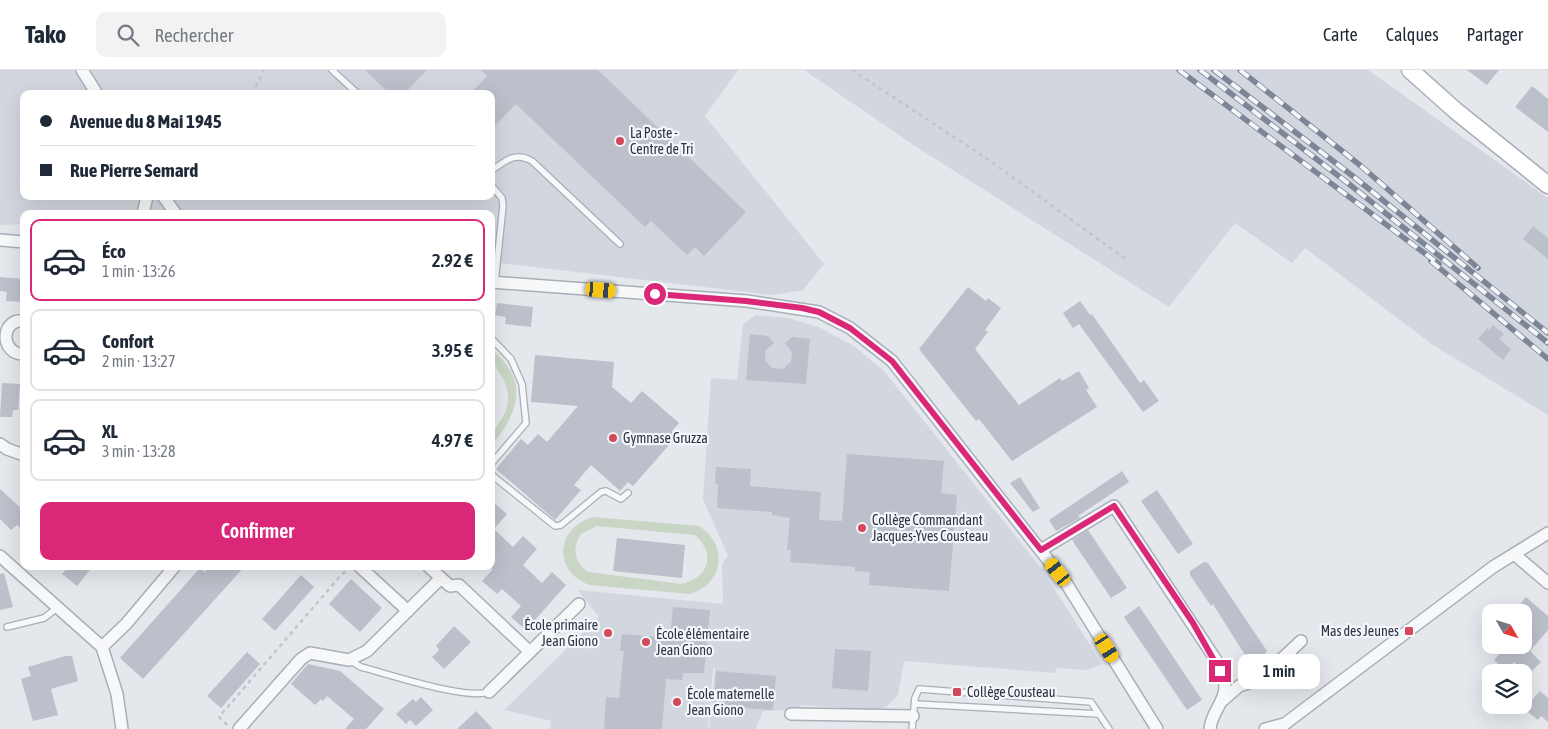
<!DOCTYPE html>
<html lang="fr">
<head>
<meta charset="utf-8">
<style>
	:root { --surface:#fff; --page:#f2f2f3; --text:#1f2937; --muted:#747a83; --line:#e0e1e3; --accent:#db2777 }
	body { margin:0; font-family:"Asap Condensed",sans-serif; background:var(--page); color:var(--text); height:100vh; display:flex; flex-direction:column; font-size:19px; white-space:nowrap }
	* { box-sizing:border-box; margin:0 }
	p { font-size:16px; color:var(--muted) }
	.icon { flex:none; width:28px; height:28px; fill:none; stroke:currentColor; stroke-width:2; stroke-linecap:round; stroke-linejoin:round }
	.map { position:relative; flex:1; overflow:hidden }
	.panel { position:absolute; left:20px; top:140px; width:475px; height:360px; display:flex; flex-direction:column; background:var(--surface); border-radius:10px; box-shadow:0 5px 20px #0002 }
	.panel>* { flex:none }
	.guide { position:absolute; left:20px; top:20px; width:475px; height:110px; border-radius:10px; box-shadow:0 5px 20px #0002; display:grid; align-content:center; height:110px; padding:0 20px; background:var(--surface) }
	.needle { width:32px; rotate:129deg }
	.tools { position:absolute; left:1482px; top:534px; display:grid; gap:10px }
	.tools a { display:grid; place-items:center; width:50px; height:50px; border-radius:10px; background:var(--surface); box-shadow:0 5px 20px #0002; font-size:25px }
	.end { position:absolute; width:22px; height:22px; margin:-11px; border:6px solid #db2777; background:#fff; box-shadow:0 0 0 2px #fff }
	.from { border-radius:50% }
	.bubble { position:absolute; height:35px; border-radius:10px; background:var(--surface); box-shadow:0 5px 20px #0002; font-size:16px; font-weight:600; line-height:35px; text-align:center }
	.car { position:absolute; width:15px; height:30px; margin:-15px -8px; border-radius:6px; box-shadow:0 0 4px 1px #0007; background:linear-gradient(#f5c518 24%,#345 0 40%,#f5c518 0 76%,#345 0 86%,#f5c518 0) }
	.guide b { display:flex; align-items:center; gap:18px; height:48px; font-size:19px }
	.guide b+b { border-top:1px solid var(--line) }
	.guide i { width:12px; height:12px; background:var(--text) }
	ul { padding:9px 0 0; list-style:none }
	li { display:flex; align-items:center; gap:15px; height:82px; margin:0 10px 8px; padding:0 10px; border:2px solid var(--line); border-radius:10px }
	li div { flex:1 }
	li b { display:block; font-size:19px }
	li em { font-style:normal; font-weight:600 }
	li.active { border-color:var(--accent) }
	li>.icon { width:45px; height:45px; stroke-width:1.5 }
	.primary-button { display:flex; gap:10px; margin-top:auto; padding:10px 20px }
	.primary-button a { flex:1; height:58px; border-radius:10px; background:var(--accent); color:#fff; font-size:20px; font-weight:600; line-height:58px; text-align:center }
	header { display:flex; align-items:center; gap:30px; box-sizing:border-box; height:70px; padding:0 25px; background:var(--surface); border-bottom:1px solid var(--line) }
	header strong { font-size:24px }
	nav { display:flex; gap:28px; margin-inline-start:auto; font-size:18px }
	.search { width:350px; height:45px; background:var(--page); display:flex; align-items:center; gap:12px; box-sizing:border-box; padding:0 18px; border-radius:10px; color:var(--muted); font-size:19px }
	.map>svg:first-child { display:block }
	.built { fill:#d2d6de; fill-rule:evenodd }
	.green { fill:#c9d6c5; fill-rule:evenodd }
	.building { fill:#bbc0ca }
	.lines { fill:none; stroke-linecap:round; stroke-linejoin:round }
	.lane-casing { stroke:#a9aeb7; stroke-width:8 }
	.street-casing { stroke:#a9aeb7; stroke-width:14 }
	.secondary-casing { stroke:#a9aeb7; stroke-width:19 }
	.path { stroke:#c2c5cb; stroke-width:2.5; stroke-dasharray:4 4; stroke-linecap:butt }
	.lane { stroke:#f7f8fa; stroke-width:5.5 }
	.street { stroke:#f7f8fa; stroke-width:11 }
	.secondary { stroke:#fff; stroke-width:16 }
	.rail-casing { stroke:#7d8696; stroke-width:5.5 }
	.rail { stroke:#f4f6f9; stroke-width:4; stroke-dasharray:11; stroke-linecap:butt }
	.route { stroke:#db2777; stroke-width:6 }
	.poi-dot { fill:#d1495b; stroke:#f4f6f9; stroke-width:2 }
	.labels { text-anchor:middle; stroke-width:4.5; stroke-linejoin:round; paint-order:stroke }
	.poi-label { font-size:14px; fill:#2b3445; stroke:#f4f6f9; text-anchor:start }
</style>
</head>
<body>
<header>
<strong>Tako</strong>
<div class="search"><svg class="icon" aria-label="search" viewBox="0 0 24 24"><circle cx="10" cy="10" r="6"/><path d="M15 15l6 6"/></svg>Rechercher</div>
<nav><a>Carte</a><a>Calques</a><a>Partager</a></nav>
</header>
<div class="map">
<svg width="1548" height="659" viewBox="0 0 1548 659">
	<rect width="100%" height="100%" fill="#e4e7ec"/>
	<g class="built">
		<path d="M 0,0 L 738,0 L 705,46 L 824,194 L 803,220 L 772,225 L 491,192 L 491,144 L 24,144 L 24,154 L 0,155 ZM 24,24 L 491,24 L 491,126 L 24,126 Z"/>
		<polygon points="804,0 1368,0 1548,128 1548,345 1433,275 1305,178 1292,193 1235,153 1169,237 915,76"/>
		<polygon points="756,245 788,248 818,257 854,276 884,301 1041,498 1102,594 1088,600 1056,598 1055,603 904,591 898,625 886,637 875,640 801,635 797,640 763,641 756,659 709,659 715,598 713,598 708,659 550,659 551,651 504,640 599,547 578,520 723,534 722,494 728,486 703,429 711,308 737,310 743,254"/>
	</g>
	<g class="green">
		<path d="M 491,280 C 531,309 518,345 491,376 C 491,353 509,350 508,326 C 507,305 491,299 491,280 Z"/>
		<path d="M 593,447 L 699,456 C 729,475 724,514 690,524 L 590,515 C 553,502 555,458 593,447 ZM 597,456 L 695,465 C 717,485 708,508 681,514 L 588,502 C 575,492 571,479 581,464 Z"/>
	</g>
	<g class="building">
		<polygon points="365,0 427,0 404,24 390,24"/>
		<polygon points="481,0 598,0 746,142 704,186 695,177 687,185 651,151 645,157 516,34 491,60 491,24 470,24 487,6"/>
		<polygon points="1467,0 1499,0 1487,15"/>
		<polygon points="1532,16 1548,29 1548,62 1515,37"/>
		<polygon points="1533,156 1548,168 1548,189 1523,169"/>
		<polygon points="0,207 24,209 24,232 6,231 7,222 0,221"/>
		<polygon points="968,217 986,231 988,228 1001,238 985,260 988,262 975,279 1019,335 1060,308 1062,311 1079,301 1089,318 1086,320 1097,337 1012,391 979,349 976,351 919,279"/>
		<polygon points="1080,231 1090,245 1092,244 1140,313 1144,310 1159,331 1143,342 1079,254 1073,258 1063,243"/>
		<polygon points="497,233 533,237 531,257 505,254 506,247 495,245"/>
		<polygon points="1493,255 1504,264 1499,269 1511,279 1503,290 1478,269 1487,258 1489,260"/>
		<polygon points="750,264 768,266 774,273 766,280 765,290 772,298 783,299 791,292 792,282 785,273 792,267 810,269 806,314 746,310"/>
		<polygon points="535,285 614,292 612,317 631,333 642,321 679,353 672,361 677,366 633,416 628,412 620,421 591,395 574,415 581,420 555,450 496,399 521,369 528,375 538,364 547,372 578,336 531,332"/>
		<polygon points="2,313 20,314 18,340 13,340 12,347 0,347"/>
		<polygon points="847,384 944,391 941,423 957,425 949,521 869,515 870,502 855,501 855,497 790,492 791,480 787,480 790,448 772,445 772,442 717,438 718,414 715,413 716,397 751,399 750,416 821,422 819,450 842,451"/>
		<polygon points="1122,401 1129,412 1078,446 1080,448 1056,461 1049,450"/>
		<polygon points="1020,407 1040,438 1033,442 1010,413"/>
		<polygon points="0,419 24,441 24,461 17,455 11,460 0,449"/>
		<polygon points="1157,420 1193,474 1178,484 1141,431"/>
		<polygon points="491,430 507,444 494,459 513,477 523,466 537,479 523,495 542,513 552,502 566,515 526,560 511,547 521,536 502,519 497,524 482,511 492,500"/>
		<polygon points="1088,460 1127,518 1111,528 1072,470"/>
		<polygon points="617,468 685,475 682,508 613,501"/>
		<polygon points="1204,492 1208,493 1267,581 1265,583 1268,587 1255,596 1252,592 1250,593 1216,539 1213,534 1211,536 1190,505 1190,501"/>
		<polygon points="69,496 93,496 77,516 62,504"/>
		<polygon points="210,496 245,496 143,609 120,588 200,498 205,502"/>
		<polygon points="4,503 13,537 0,540 0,504"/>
		<polygon points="301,505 314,517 275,561 262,549"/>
		<polygon points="351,509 382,538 360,562 329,534"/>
		<polygon points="1526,527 1548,546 1548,560 1530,581 1541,592 1528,605 1514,592 1506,601 1494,590 1507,575 1524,575 1524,542 1514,542"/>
		<polygon points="1139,536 1202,630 1187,640 1124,547"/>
		<polygon points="673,537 710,540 704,603 683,603 682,610 666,609 662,659 604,659 606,627 619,628 624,581 620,581 622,564 670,568"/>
		<polygon points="454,556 471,572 444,599 432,587 439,580 436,576"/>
		<polygon points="835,579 871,581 868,621 832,618"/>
		<polygon points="247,582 260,594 221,638 207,626"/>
		<polygon points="65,586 72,586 78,611 51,619 58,645 33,651 21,609 31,606 28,597"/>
		<polygon points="308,594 340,601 384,639 366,659 345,659 354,649 327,626 323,631 321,629 315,635 291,614"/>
		<polygon points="716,601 776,606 773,640 714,636"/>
		<polygon points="1540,621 1548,628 1548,652 1541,646 1538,650 1524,639"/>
		<polygon points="421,627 433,640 416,656 410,650 406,654 396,644 413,629 416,632"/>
		<polygon points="476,641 493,659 457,659 471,646"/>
	</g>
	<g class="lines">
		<defs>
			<g id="lane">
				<polyline points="332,0 358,24"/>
				<path d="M 491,101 C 505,91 515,81 532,91 L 620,174"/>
				<polyline points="491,115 502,128 503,136 495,212"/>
				<polyline points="491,268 511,289 522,314 526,353 491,394"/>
				<polyline points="491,403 493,406 555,456 561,455 601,422 606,421 621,429 628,423"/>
				<polyline points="7,557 44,548 57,538"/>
				<path d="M 349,590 L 361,597 C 389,604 465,630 489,622"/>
				<polyline points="915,634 1099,644"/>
				<polyline points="912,659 915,628 919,619 1091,632 1109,659"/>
			</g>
			<g id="street">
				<polyline points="82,0 97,24"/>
				<polyline points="163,126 176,144"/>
				<polyline points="143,144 147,126"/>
				<polyline points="0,170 24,172"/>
				<polyline points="491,212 747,231 819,242 850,258 892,291 1066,513 1157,659"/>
				<path d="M 24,251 C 0,248 0,285 24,284"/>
				<polyline points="0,374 7,379 24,385"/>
				<path d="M 1041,480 L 1114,436 L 1216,590 C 1219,598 1225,608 1225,617 C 1225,632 1211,643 1210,659"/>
				<polyline points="1514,484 1548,513"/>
				<polyline points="0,486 102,577 117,624 122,659"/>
				<polyline points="359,496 408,541"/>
				<polyline points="441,508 450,516 459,515 530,582"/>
				<polyline points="102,577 126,554 175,496"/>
				<polyline points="489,622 579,534"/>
				<polyline points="1223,630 1239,616 1260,609 1301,571"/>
				<polyline points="791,644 913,646"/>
				<polyline points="239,659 301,589 310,583 349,590 367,581 441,508 428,496"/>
				<polyline points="1265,659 1284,654"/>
				<polyline points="1278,659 1493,497 1548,463"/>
			</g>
			<polyline id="secondary" points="1410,0 1456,41 1548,115"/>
		</defs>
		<use href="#lane" class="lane-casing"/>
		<use href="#street" class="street-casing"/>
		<use href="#secondary" class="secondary-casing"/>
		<g class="path">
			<polyline points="852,0 986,88 1127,190"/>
			<polyline points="252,24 264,0"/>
			<polyline points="227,655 219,647 342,504 347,501"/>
		</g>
		<use href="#lane" class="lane"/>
		<use href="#street" class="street"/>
		<use href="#secondary" class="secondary"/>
		<defs>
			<g id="rail">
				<polyline points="1179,0 1439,194"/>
				<polyline points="1200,0 1349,114 1548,273"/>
				<polyline points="1214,0 1354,107 1548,263"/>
				<polyline points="1240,0 1361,96 1478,198"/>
				<polyline points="1431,191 1548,289"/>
			</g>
		</defs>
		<use href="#rail" class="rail-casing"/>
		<use href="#rail" class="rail"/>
	</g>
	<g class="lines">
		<polyline class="route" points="655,224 746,231 802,238 819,242 850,258 892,291 1041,480 1114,436 1193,553 1220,601"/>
	</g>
	<g class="poi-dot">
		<circle cx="620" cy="71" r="5"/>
		<circle cx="613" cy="368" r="5"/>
		<circle cx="862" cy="458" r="5"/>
		<rect x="1404" y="556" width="10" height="10" rx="2.5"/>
		<circle cx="608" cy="563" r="5"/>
		<circle cx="646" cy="572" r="5"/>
		<rect x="952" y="617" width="10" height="10" rx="2.5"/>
		<circle cx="677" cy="632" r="5"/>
	</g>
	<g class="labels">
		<g class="poi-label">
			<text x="630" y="68">La Poste -<tspan x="630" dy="16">Centre de Tri</tspan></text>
			<text x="623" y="373">Gymnase Gruzza</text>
			<text x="872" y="455">Collège Commandant<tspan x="872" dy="16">Jacques-Yves Cousteau</tspan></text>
			<text x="598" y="560" text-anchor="end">École primaire<tspan x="598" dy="16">Jean Giono</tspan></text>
			<text x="1399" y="566" text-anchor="end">Mas des Jeunes</text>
			<text x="656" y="569">École élémentaire<tspan x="656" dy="16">Jean Giono</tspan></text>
			<text x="967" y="627">Collège Cousteau</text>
			<text x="687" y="629">École maternelle<tspan x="687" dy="16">Jean Giono</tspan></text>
		</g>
	</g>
</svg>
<div class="tools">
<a><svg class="needle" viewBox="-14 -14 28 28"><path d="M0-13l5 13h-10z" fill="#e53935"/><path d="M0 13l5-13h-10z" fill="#747a83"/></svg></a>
<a><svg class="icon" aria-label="layers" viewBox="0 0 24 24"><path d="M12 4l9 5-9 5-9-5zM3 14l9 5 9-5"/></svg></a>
</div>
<i class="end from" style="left:655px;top:224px"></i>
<i class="end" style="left:1220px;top:601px"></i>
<div class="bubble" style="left:1238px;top:584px;width:82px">1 min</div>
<i class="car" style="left:601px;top:220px;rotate:94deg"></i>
<i class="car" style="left:1058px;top:502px;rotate:322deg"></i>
<i class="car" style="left:1107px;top:578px;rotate:148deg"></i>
<div class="guide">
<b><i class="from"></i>Avenue du 8 Mai 1945</b>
<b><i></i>Rue Pierre Semard</b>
</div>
<section class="panel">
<ul>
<li class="active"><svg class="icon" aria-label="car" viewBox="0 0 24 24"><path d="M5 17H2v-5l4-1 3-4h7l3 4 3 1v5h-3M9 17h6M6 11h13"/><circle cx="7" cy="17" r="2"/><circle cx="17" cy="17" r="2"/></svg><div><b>Éco</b><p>1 min · 13:26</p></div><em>2.92 €</em></li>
<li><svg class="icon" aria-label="car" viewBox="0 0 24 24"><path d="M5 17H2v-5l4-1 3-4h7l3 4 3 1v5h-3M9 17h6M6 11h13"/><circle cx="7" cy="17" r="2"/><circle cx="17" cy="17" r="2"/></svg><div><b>Confort</b><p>2 min · 13:27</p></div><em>3.95 €</em></li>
<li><svg class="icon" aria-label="car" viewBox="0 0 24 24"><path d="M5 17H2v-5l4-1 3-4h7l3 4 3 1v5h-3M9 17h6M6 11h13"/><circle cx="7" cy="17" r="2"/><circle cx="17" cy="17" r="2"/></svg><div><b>XL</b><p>3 min · 13:28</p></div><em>4.97 €</em></li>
</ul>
<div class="primary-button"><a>Confirmer</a></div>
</section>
</div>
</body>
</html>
